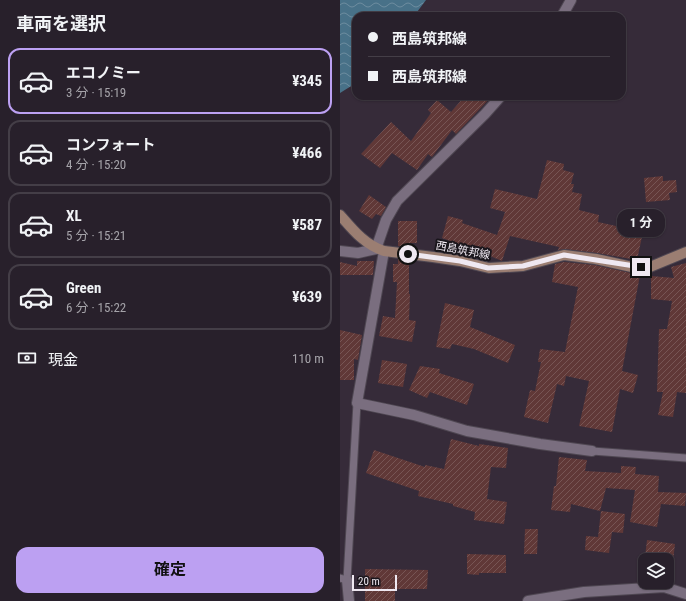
<!DOCTYPE html>
<html lang="ja">
<head>
<meta charset="utf-8">
<style>
	:root { --surface:#28202b; --page:#302833; --text:#f1f3f6; --muted:#a5a3a9; --line:#443e47; --accent:#bca0f2 }
	body { margin:0; font-family:"Roboto Condensed","Noto Sans JP",sans-serif; background:var(--page); color:var(--text); height:100vh; display:flex; flex-direction:column; font-size:15px; white-space:nowrap }
	* { box-sizing:border-box; margin:0 }
	p { font-size:13px; color:var(--muted) }
	.icon { flex:none; width:22px; height:22px; fill:none; stroke:currentColor; stroke-width:2; stroke-linecap:round; stroke-linejoin:round }
	.map { position:relative; flex:1; overflow:hidden }
	.drawer { display:flex; flex-direction:column; background:var(--surface); width:340px }
	.drawer>* { flex:none }
	.banner { position:absolute; left:12px; top:12px; width:274px; height:88px; border-radius:12px; box-shadow:0 1px 3px #0004,0 0 0 1px var(--line); display:grid; align-content:center; height:88px; padding:0 16px; background:var(--surface) }
	.buttons { position:absolute; left:298px; top:553px; display:grid; gap:8px }
	.buttons a { display:grid; place-items:center; width:36px; height:36px; border-radius:8px; background:var(--surface); box-shadow:0 1px 3px #0004,0 0 0 1px var(--line); font-size:20px }
	.scale { position:absolute; left:12px; bottom:10px; width:45px; box-sizing:border-box; padding-left:4px; border:2px solid #efe8f1; border-top:0; font-size:11px; line-height:14px; white-space:nowrap; color:#efe8f1; -webkit-text-stroke:3px #1a161c; paint-order:stroke }
	.end { position:absolute; width:18px; height:18px; margin:-9px; border:5px solid #efe8f1; background:#111; box-shadow:0 0 0 2px #111 }
	.from { border-radius:50% }
	.bubble { position:absolute; height:28px; border-radius:12px; background:var(--surface); box-shadow:0 1px 3px #0004,0 0 0 1px var(--line); font-size:13px; font-weight:700; line-height:28px; text-align:center }
	.banner b { display:flex; align-items:center; gap:14px; height:38px; font-size:15px }
	.banner b+b { border-top:1px solid var(--line) }
	.banner i { width:10px; height:10px; background:var(--text) }
	ul { padding:0; list-style:none }
	li { display:flex; align-items:center; gap:12px; height:66px; margin:0 8px 6px; padding:0 8px; border:2px solid var(--line); border-radius:12px }
	li div { flex:1 }
	li b { display:block; font-size:15px }
	li em { font-style:normal; font-weight:700 }
	li.active { border-color:var(--accent) }
	li>.icon { width:36px; height:36px; stroke-width:1.5 }
	h2 { padding:0 16px; font-size:18px; line-height:48px }
	.pay { display:flex; align-items:center; gap:10px; height:44px; padding:0 16px; font-size:15px }
	.pay p { margin-inline-start:auto }
	.cta { display:flex; gap:8px; margin-top:auto; padding:8px 16px }
	.cta a { flex:1; height:46px; border-radius:12px; background:var(--accent); color:#111; font-size:16px; font-weight:700; line-height:46px; text-align:center }
	main { display:flex; flex:1; min-height:0 }
	.map>svg:first-child { display:block }
	.water { fill:url(#water-waves) }
	.building { fill:url(#building-hatch) }
	.lines { fill:none; stroke-linecap:round; stroke-linejoin:round }
	.service-casing { stroke:#4f4752; stroke-width:9 }
	.minor-casing { stroke:#4f4752; stroke-width:12 }
	.secondary-casing { stroke:#4f4752; stroke-width:12 }
	.service { stroke:#7a6e7f; stroke-width:7 }
	.minor { stroke:#7a6e7f; stroke-width:10 }
	.secondary { stroke:#9b7e72; stroke-width:10 }
	.route { stroke:#efe8f1; stroke-width:5 }
	.labels { text-anchor:middle; stroke-width:4; stroke-linejoin:round; paint-order:stroke }
	.street-label { font-size:11px; fill:#efe8f1; stroke:#1a161c }
</style>
</head>
<body>
<main>
<section class="drawer">
<h2>車両を選択</h2>
<ul>
<li class="active"><svg class="icon" aria-label="car" viewBox="0 0 24 24"><path d="M5 17H2v-5l4-1 3-4h7l3 4 3 1v5h-3M9 17h6M6 11h13"/><circle cx="7" cy="17" r="2"/><circle cx="17" cy="17" r="2"/></svg><div><b>エコノミー</b><p>3 分 · 15:19</p></div><em>¥345</em></li>
<li><svg class="icon" aria-label="car" viewBox="0 0 24 24"><path d="M5 17H2v-5l4-1 3-4h7l3 4 3 1v5h-3M9 17h6M6 11h13"/><circle cx="7" cy="17" r="2"/><circle cx="17" cy="17" r="2"/></svg><div><b>コンフォート</b><p>4 分 · 15:20</p></div><em>¥466</em></li>
<li><svg class="icon" aria-label="car" viewBox="0 0 24 24"><path d="M5 17H2v-5l4-1 3-4h7l3 4 3 1v5h-3M9 17h6M6 11h13"/><circle cx="7" cy="17" r="2"/><circle cx="17" cy="17" r="2"/></svg><div><b>XL</b><p>5 分 · 15:21</p></div><em>¥587</em></li>
<li><svg class="icon" aria-label="car" viewBox="0 0 24 24"><path d="M5 17H2v-5l4-1 3-4h7l3 4 3 1v5h-3M9 17h6M6 11h13"/><circle cx="7" cy="17" r="2"/><circle cx="17" cy="17" r="2"/></svg><div><b>Green</b><p>6 分 · 15:22</p></div><em>¥639</em></li>
</ul>
<div class="pay"><svg class="icon" aria-label="cash" viewBox="0 0 24 24"><path d="M3 7h18v10H3z"/><circle cx="12" cy="12" r="2"/></svg>現金<p>110 m</p></div>
<div class="cta"><a>確定</a></div>
</section>
<div class="map">
<svg width="346" height="601" viewBox="0 0 346 601">
	<defs>
		<pattern id="water-waves" width="16" height="10" patternUnits="userSpaceOnUse"><rect width="16" height="10" fill="#487188"/><path d="M0 5q4-4 8 0t8 0" fill="none" stroke="#6c8c9f"/></pattern>
		<pattern id="building-hatch" width="6" height="6" patternUnits="userSpaceOnUse"><rect width="6" height="6" fill="#603837"/><path d="M-1 1l2-2M0 6l6-6M5 7l2-2" fill="none" stroke="#775554"/></pattern>
	</defs>
	<rect width="100%" height="100%" fill="#362b39"/>
	<polygon class="water" points="0,0 86,0 74,16 16,16 16,83 0,93"/>
	<g class="building">
		<polygon points="125,96 152,96 116,134 112,130 92,157 88,154 77,170 52,153 40,168 21,154 51,122 71,141 91,113 88,110 97,100 111,112"/>
		<polygon points="207,160 224,164 223,170 234,173 231,184 234,184 232,192 242,194 239,210 259,215 258,222 303,232 297,260 257,253 225,249 218,250 219,247 170,236 162,261 150,256 150,255 102,238 108,216 123,220 122,223 157,235 165,212 150,208 155,189 197,199"/>
		<polygon points="323,176 323,181 336,180 337,192 329,193 330,200 306,202 304,178"/>
		<polygon points="29,195 46,207 41,216 36,214 32,219 19,211"/>
		<polygon points="58,221 77,221 77,243 70,243 69,248 58,246"/>
		<polygon points="58,259 69,261 69,294 70,294 69,320 76,321 72,342 39,336 43,316 55,318 57,282 53,282 53,264 58,264"/>
		<polygon points="17,261 34,261 33,275 0,275 0,262 17,266"/>
		<polygon points="224,262 255,265 300,275 282,371 298,375 293,393 280,389 272,432 239,426 249,381 226,376 224,386 217,384 208,423 184,417 190,390 195,391 201,362 198,362 200,349 225,352 238,287 212,282 215,264"/>
		<polygon points="346,263 346,393 337,392 333,417 318,415 323,392 317,392 319,329 327,329 332,301 311,299 311,276 334,278 331,267"/>
		<polygon points="105,303 134,310 130,327 175,345 168,363 134,349 112,344 110,349 96,347"/>
		<polygon points="0,330 22,335 18,360 14,359 14,380 0,380"/>
		<polygon points="42,360 67,364 63,387 38,383"/>
		<polygon points="80,366 100,369 99,373 134,384 127,405 90,392 87,398 69,390"/>
		<polygon points="111,439 139,446 139,444 168,448 166,468 151,467 147,499 167,502 164,524 134,520 135,512 113,506 113,504 78,496 79,491 26,473 34,450 85,467 85,465 104,469"/>
		<polygon points="219,457 247,460 245,471 281,473 281,466 296,467 295,474 319,476 318,492 346,493 345,506 321,504 317,527 290,522 295,490 266,488 260,511 231,504 230,512 211,510 214,486 216,486"/>
		<polygon points="261,511 285,514 283,533 272,532 269,553 245,550 246,536 258,537"/>
		<polygon points="185,529 198,529 197,554 184,554"/>
		<polygon points="307,540 335,544 332,569 327,568 327,560 305,560 305,565 304,565"/>
		<polygon points="127,554 166,555 166,573 139,573 139,575 127,574"/>
		<polygon points="25,569 88,570 87,589 55,589 55,601 25,601"/>
	</g>
	<g class="lines">
		<defs>
			<g id="service">
				<polyline points="252,451 346,458"/>
				<polyline points="0,578 7,580 17,403"/>
			</g>
			<g id="minor">
				<polyline points="222,16 231,0"/>
				<polyline points="0,251 18,253 36,249 46,220 57,201 145,114 161,96"/>
				<polyline points="44,251 17,403 74,415 127,431 200,444 252,451"/>
				<polyline points="7,580 9,601"/>
				<polyline points="188,601 244,592 324,587 346,594"/>
			</g>
			<path id="secondary" d="M 0,215 C 13,230 25,245 44,251 L 93,257 L 120,261 L 149,268 L 183,266 L 224,255 L 256,259 L 292,267 L 310,267 L 346,252"/>
		</defs>
		<use href="#service" class="service-casing"/>
		<use href="#minor" class="minor-casing"/>
		<use href="#secondary" class="secondary-casing"/>
		<use href="#service" class="service"/>
		<use href="#minor" class="minor"/>
		<use href="#secondary" class="secondary"/>
	</g>
	<g class="lines">
		<polyline class="route" points="68,254 120,261 148,268 183,266 224,255 301,267"/>
	</g>
	<g class="labels">
		<g class="street-label">
			<text transform="translate(123 250) rotate(11)" y="4">西島筑邦線</text>
		</g>
	</g>
</svg>
<div class="buttons">
<a><svg class="icon" aria-label="layers" viewBox="0 0 24 24"><path d="M12 4l9 5-9 5-9-5zM3 14l9 5 9-5"/></svg></a>
</div>
<div class="scale">20 m</div>
<i class="end from" style="left:68px;top:254px"></i>
<i class="end" style="left:301px;top:267px"></i>
<div class="bubble" style="left:277px;top:209px;width:48px">1 分</div>
<div class="banner">
<b><i class="from"></i>西島筑邦線</b>
<b><i></i>西島筑邦線</b>
</div>
</div>
</main>
</body>
</html>
